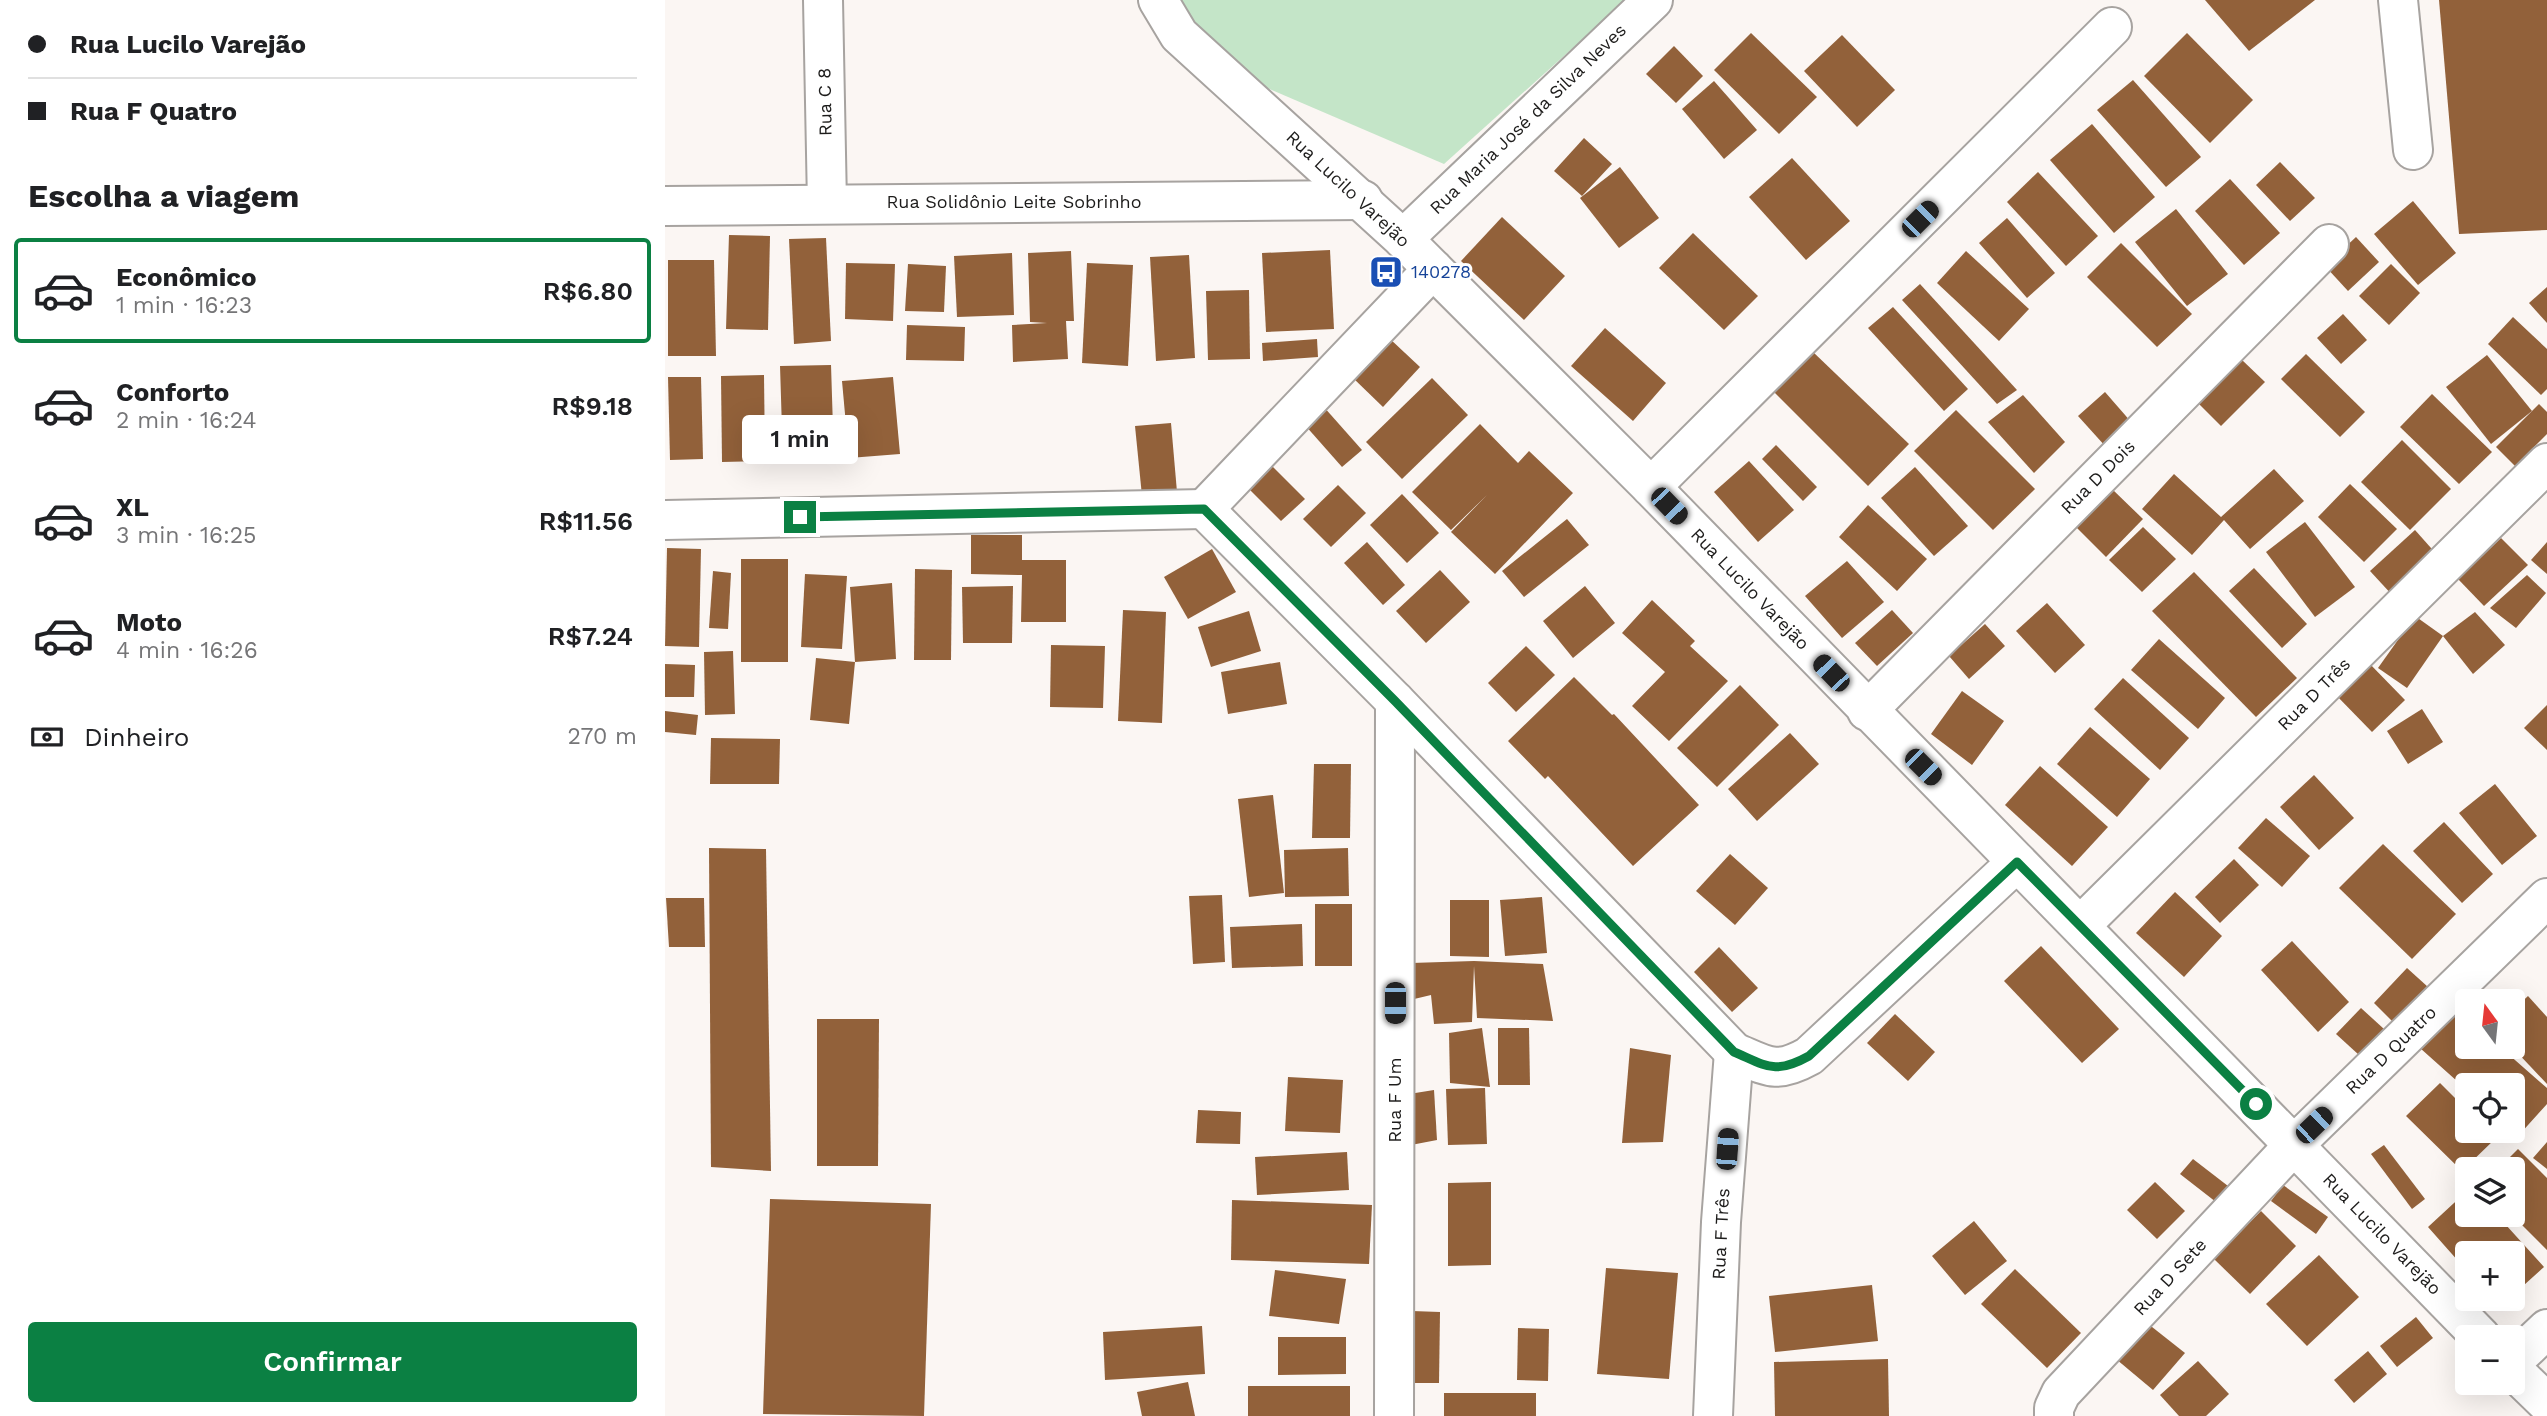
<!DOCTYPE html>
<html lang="pt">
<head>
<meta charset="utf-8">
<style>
	:root { --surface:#fff; --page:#f2f2f2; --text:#202124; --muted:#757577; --line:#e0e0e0; --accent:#0b8043 }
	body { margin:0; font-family:"Work Sans",sans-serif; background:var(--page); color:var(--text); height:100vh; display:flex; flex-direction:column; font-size:26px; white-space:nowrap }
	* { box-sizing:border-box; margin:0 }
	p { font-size:23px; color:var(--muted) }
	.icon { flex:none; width:38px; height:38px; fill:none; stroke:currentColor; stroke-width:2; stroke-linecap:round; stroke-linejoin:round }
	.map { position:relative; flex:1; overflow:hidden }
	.side { display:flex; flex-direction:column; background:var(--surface); width:665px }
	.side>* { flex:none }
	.hud { display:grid; align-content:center; height:154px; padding:0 28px; background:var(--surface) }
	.needle { width:46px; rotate:345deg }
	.controls { position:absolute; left:1790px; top:989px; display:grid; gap:14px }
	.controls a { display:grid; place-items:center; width:70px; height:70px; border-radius:7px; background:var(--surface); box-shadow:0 7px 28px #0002; font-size:35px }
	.end { position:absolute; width:32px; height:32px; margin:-16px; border:9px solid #0b8043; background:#fff; box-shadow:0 0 0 4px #fff }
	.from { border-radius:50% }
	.bubble { position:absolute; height:49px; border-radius:7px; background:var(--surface); box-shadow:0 7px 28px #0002; font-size:23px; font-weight:600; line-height:49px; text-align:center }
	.car { position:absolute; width:21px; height:42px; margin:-21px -10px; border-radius:9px; box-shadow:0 0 5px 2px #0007; background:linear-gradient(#222 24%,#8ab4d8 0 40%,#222 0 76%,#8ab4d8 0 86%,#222 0) }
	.hud b { display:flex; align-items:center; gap:24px; height:66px; font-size:26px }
	.hud b+b { border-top:2px solid var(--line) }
	.hud i { width:18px; height:18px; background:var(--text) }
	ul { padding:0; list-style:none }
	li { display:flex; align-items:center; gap:21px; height:105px; margin:0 14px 10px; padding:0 14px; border:4px solid transparent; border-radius:7px }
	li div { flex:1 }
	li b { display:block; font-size:26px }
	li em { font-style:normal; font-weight:600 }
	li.selected { border-color:var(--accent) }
	li>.icon { width:63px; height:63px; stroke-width:1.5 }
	h2 { padding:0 28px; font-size:32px; line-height:84px }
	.pay { display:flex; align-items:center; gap:18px; height:77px; padding:0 28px; font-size:26px }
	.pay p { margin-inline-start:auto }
	.button { display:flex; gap:14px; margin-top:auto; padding:14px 28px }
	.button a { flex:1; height:80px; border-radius:7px; background:var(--accent); color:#fff; font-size:28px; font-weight:600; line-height:80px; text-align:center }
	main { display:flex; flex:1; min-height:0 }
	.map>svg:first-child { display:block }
	.green { fill:#c4e5c8 }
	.building { fill:#92613a }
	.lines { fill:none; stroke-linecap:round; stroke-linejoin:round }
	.minor-casing { stroke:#a7a3a0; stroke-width:42 }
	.minor { stroke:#fff; stroke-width:38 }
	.route { stroke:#0b8043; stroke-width:9 }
	.labels { text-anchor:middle; stroke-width:6; stroke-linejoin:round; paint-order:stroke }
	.street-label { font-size:18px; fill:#1d1c1b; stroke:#fff }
	.transit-label { font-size:18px; fill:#164399; stroke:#fff; text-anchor:start }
</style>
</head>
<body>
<main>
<section class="side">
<div class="hud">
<b><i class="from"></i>Rua Lucilo Varejão</b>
<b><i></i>Rua F Quatro</b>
</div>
<h2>Escolha a viagem</h2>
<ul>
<li class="selected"><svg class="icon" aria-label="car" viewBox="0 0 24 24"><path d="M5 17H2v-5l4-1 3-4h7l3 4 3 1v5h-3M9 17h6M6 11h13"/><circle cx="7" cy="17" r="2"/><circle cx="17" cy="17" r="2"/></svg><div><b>Econômico</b><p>1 min · 16:23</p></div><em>R$6.80</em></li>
<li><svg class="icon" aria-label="car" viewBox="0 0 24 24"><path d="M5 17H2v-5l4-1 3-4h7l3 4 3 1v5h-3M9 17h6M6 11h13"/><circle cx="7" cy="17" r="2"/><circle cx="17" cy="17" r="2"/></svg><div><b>Conforto</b><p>2 min · 16:24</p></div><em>R$9.18</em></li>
<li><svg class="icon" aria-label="car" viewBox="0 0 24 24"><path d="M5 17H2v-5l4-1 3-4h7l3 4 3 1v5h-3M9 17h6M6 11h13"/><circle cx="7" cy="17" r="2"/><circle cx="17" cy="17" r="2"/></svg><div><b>XL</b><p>3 min · 16:25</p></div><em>R$11.56</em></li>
<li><svg class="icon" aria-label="car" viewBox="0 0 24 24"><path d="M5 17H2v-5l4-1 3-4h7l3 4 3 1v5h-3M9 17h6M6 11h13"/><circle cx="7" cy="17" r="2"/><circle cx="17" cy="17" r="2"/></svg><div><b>Moto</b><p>4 min · 16:26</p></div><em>R$7.24</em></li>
</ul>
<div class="pay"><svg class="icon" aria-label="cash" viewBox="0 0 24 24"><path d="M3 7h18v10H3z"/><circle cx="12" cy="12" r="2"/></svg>Dinheiro<p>270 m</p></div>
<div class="button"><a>Confirmar</a></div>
</section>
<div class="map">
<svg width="1882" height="1416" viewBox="0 0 1882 1416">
	<rect width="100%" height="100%" fill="#fbf6f3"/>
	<polygon class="green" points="496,0 961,0 779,164 507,47"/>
	<g class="building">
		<polygon points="1540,0 1650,0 1584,51"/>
		<polygon points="1774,0 1882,0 1882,230 1794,234"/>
		<polygon points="1086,33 1152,97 1114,134 1049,70"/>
		<polygon points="1522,33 1588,100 1545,143 1479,76"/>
		<polygon points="1177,35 1230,90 1192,127 1139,71"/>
		<polygon points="1009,46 1038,76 1011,103 981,74"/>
		<polygon points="1468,80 1536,157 1501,187 1432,110"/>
		<polygon points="1049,81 1092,130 1059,159 1017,109"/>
		<polygon points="1427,124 1490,197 1449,233 1385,160"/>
		<polygon points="919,138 947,164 917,196 889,171"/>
		<polygon points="1127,158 1185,221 1141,260 1084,197"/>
		<polygon points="1615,162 1650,198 1625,221 1591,185"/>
		<polygon points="955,167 994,218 954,248 915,198"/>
		<polygon points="1373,172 1433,236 1401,266 1342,202"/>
		<polygon points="1565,179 1615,233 1579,265 1530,211"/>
		<polygon points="1748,201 1791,253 1753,285 1709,234"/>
		<polygon points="1511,209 1563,274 1522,306 1470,242"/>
		<polygon points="837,217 900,276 859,320 796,261"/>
		<polygon points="1342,218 1390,273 1362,298 1314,243"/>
		<polygon points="1028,233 1093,296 1059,330 994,268"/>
		<polygon points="64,235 105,236 103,330 61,329"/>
		<polygon points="1691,237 1714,262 1683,291 1660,266"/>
		<polygon points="161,238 166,341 129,344 124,239"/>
		<polygon points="1456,243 1527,314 1492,347 1422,277"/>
		<polygon points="665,250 669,329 601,332 597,253"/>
		<polygon points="406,251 409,321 401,321 403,359 348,362 347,325 382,323 365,322 363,253"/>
		<polygon points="1301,251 1364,309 1334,341 1272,283"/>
		<polygon points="347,253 349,315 292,317 289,256"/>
		<polygon points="524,255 530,358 491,361 485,257"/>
		<polygon points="3,260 49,260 51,356 3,356"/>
		<polygon points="181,263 230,264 228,321 180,319"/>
		<polygon points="422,263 468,265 463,366 417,363"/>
		<polygon points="243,264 281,266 279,312 240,311"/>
		<polygon points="1726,264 1755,293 1724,325 1694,296"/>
		<polygon points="1255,284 1321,356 1352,390 1332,404 1237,300"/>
		<polygon points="1882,287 1882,323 1864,303"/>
		<polygon points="584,290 585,359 543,360 541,291"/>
		<polygon points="1228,307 1303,389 1279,411 1203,328"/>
		<polygon points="1678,314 1702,340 1676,364 1652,338"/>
		<polygon points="1848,317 1882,349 1882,389 1876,395 1823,344"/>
		<polygon points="242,325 300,327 299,361 241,360"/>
		<polygon points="940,328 1001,383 968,421 906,366"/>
		<polygon points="724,338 755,367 718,407 687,377"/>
		<polygon points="652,339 653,357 598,361 597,343"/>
		<polygon points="1147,351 1244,444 1203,486 1109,392"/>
		<polygon points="1641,354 1700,412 1675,437 1616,379"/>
		<polygon points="1822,355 1867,411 1826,444 1781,387"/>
		<polygon points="1576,359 1600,382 1556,426 1533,403"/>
		<polygon points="166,365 169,460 118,461 115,366"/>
		<polygon points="99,375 100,461 57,462 56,376"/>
		<polygon points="3,377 36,377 38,459 5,460"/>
		<polygon points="228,377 235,454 184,458 177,381"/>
		<polygon points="767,378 803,415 737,479 701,442"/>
		<polygon points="1440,392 1467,423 1441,447 1413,416"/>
		<polygon points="1767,394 1827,452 1794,484 1735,427"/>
		<polygon points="1358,395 1400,442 1369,473 1323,422"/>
		<polygon points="1874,404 1882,412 1882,434 1850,466 1831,447"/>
		<polygon points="658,406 697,450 677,467 639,424"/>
		<polygon points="1291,410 1370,489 1328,530 1249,451"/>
		<polygon points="506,423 512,492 477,496 470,426"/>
		<polygon points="815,424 853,463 864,451 908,493 830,574 786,532 822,495 786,530 747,492"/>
		<polygon points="1737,440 1786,489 1745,530 1696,482"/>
		<polygon points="1111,445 1152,487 1138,501 1097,459"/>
		<polygon points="602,461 640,499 616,521 579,484"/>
		<polygon points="1084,461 1129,510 1093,542 1049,492"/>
		<polygon points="1250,467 1303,526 1269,556 1216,498"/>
		<polygon points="1609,469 1639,501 1585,549 1559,520 1527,555 1477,509 1509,474 1556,517"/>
		<polygon points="1685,484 1732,529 1699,562 1653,517"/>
		<polygon points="673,485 701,513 666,547 638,519"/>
		<polygon points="1447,489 1478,519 1441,557 1410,526"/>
		<polygon points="737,494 774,533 742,563 705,525"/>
		<polygon points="1203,505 1262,559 1232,591 1174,537"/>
		<polygon points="902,519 924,545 859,597 837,571"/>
		<polygon points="1640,522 1690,587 1650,617 1601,552"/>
		<polygon points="1478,527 1511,559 1477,592 1444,560"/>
		<polygon points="1750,530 1774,557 1729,597 1705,571"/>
		<polygon points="306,535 357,535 357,560 401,560 401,622 356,622 357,575 306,574"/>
		<polygon points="1836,538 1863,565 1819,606 1793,579"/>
		<polygon points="702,542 740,585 718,605 679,563"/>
		<polygon points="1882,542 1882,574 1866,560"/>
		<polygon points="2,548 36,549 34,647 0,646"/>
		<polygon points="547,549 571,592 523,619 499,577"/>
		<rect x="76" y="559" width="47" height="103"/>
		<polygon points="1182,561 1219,602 1177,638 1140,596"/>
		<polygon points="1589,568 1642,624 1617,648 1564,591"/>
		<polygon points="250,569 287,570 286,660 249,660"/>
		<polygon points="775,570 805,602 761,643 731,611"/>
		<polygon points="48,571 66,573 63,629 44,628"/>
		<polygon points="1529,572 1632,678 1591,717 1487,611"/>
		<polygon points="140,574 182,576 177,649 136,647"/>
		<polygon points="1862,575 1881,593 1851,628 1825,608"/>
		<polygon points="227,583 231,659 190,662 184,724 145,720 151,658 190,662 185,587"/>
		<polygon points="348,586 347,643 298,643 297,587"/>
		<polygon points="920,586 950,623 908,658 878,621"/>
		<polygon points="987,600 1030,641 1025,646 1063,681 1004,741 967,706 1000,672 957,633"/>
		<polygon points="1382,603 1420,645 1390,673 1351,631"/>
		<polygon points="458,610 501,612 497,723 453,721"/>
		<polygon points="1227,610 1248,633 1212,666 1190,643"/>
		<polygon points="584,611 596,651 546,667 533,627"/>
		<polygon points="1810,612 1840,645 1808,674 1778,636"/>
		<polygon points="1750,616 1778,636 1742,688 1713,668"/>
		<polygon points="1320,624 1340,646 1304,679 1284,656"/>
		<polygon points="1494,639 1560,698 1533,729 1466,670"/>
		<polygon points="386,645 440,646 438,708 385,707"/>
		<polygon points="861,646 890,675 851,712 823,683"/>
		<polygon points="68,651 70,714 40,715 39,652"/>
		<polygon points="1702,661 1740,700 1707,732 1669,693"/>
		<polygon points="615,662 622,704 563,714 556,672"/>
		<polygon points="0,664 30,665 29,697 0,697"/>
		<polygon points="909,677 947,715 949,714 1034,805 968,866 883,776 880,779 843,741"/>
		<polygon points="1458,678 1524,738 1495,770 1429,709"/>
		<polygon points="1075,685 1114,725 1052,787 1012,748"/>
		<polygon points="1297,691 1339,721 1307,765 1266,734"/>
		<polygon points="1882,705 1882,750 1859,728"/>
		<polygon points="1757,709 1778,742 1743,764 1722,731"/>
		<polygon points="0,711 33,715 31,735 0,732"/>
		<polygon points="1425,727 1485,779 1452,817 1392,764"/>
		<polygon points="1125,733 1154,764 1092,821 1063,789"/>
		<polygon points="46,738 115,739 114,784 45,784"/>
		<polygon points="649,764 686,764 685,838 647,838"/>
		<polygon points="1375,766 1443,827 1407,866 1340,805"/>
		<polygon points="1649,775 1689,818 1654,850 1615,807"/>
		<polygon points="1830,784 1872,836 1837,865 1794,813"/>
		<polygon points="608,795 619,893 584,897 573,799"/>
		<polygon points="1601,818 1645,856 1617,887 1573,848"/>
		<polygon points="1779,822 1828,874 1797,903 1748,851"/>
		<polygon points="1718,844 1791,914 1747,959 1674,888"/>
		<polygon points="44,848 101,849 106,1171 46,1167"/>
		<polygon points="683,848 684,896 620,897 619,850"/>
		<polygon points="1065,854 1103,888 1070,925 1031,891"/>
		<polygon points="1569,859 1594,885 1555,923 1530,897"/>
		<polygon points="1510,892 1557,936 1519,977 1471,933"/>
		<polygon points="557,895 560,962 528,964 524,896"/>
		<polygon points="877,897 882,953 840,956 835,900"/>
		<polygon points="1,898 39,898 40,947 4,947"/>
		<polygon points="785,900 824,900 824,957 785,956"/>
		<rect x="650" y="904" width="37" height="62"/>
		<polygon points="637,924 638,966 567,968 565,927"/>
		<polygon points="1627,941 1684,1002 1653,1032 1596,970"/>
		<polygon points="1376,946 1454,1029 1417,1063 1339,981"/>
		<polygon points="1054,947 1093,988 1067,1012 1029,972"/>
		<polygon points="809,961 878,964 888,1021 812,1018 809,966 807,1022 769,1024 766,995 745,1000 746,963"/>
		<polygon points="1742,968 1763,987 1729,1023 1709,1003"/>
		<polygon points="1863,996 1882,1017 1882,1084 1848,1048 1848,1010"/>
		<polygon points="1696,1008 1719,1029 1694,1055 1671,1034"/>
		<polygon points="1790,1008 1802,1019 1802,1046 1834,1046 1882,1088 1882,1104 1854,1135 1848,1130 1848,1085 1802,1085 1802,1090 1755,1048"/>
		<polygon points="1230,1014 1270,1052 1243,1081 1202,1043"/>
		<polygon points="152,1019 214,1019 213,1166 152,1166"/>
		<polygon points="817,1028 825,1087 785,1083 784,1033"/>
		<polygon points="833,1028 864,1028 865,1085 833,1085"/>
		<polygon points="965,1048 1006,1055 998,1142 957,1143"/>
		<polygon points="623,1077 678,1080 675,1133 620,1131"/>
		<polygon points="1775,1083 1802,1110 1802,1130 1823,1130 1831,1138 1797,1171 1741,1116"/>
		<polygon points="820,1088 822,1144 783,1145 781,1089"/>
		<polygon points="769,1090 772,1140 746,1145 744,1094"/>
		<polygon points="533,1110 576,1112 575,1144 531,1143"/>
		<polygon points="1882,1142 1882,1169 1868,1158"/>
		<polygon points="1719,1145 1760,1199 1747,1209 1706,1154"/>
		<polygon points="1853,1149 1882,1178 1882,1250 1846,1214 1848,1214 1848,1169 1833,1169"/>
		<polygon points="682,1152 684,1190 592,1195 590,1157"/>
		<polygon points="1528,1159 1563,1186 1551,1202 1515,1174"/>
		<polygon points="826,1182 826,1265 783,1266 783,1183"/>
		<polygon points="1490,1182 1520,1211 1492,1239 1462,1210"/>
		<polygon points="1618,1185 1663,1217 1651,1234 1606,1201"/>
		<polygon points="1802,1191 1802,1214 1831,1214 1879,1267 1848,1295 1848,1253 1802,1253 1802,1271 1763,1227"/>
		<polygon points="105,1199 266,1204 259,1416 98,1414"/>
		<polygon points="567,1200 707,1205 704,1264 566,1260"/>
		<polygon points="1596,1211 1631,1246 1585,1294 1549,1259"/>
		<polygon points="1309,1221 1342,1261 1300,1295 1267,1256"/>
		<polygon points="1654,1255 1694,1297 1642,1346 1601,1304"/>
		<polygon points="941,1268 1013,1273 1004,1379 932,1374"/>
		<polygon points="1350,1269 1416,1333 1382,1368 1316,1304"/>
		<polygon points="610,1270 681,1279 674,1324 604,1316"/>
		<polygon points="1207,1285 1213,1341 1110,1352 1104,1296"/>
		<polygon points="747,1311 775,1312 774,1383 745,1383"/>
		<polygon points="1751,1317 1768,1338 1732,1367 1715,1346"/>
		<polygon points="1482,1323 1520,1353 1488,1390 1451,1359"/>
		<polygon points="537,1326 540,1374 440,1380 438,1332"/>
		<polygon points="853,1328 884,1329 883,1381 852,1380"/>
		<polygon points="613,1337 681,1337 681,1374 613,1375"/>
		<polygon points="1703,1351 1722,1374 1689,1403 1669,1380"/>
		<polygon points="1223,1359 1224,1416 1110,1416 1109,1362"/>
		<polygon points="1533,1361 1564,1394 1541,1416 1514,1416 1495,1395"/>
		<polygon points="523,1382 530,1416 477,1416 472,1392"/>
		<rect x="583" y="1386" width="102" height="30"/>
		<rect x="779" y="1393" width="92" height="23"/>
	</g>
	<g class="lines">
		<defs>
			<g id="minor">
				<polyline points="158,0 162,204"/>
				<polyline points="493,0 514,35 738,239 986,487 1816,1337"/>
				<polyline points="1733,0 1748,150"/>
				<polyline points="0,206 698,200"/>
				<polyline points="738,239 988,0"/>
				<polyline points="986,487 1447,27"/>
				<path d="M 539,509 L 730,701 L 1069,1052 C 1102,1066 1110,1075 1144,1056 L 1352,862"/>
				<polyline points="539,509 768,269"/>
				<polyline points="0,520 539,509"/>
				<polyline points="1202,711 1664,244"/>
				<polyline points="1416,925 1882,463"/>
				<polyline points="1848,1361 1882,1329"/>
				<polyline points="1848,1370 1882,1403"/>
				<polyline points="729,1416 730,701"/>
				<polyline points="1048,1416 1056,1222 1069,1052"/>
				<polyline points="1389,1416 1389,1408 1396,1393 1630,1144 1882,898"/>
			</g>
		</defs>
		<use href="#minor" class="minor-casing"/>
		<use href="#minor" class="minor"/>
	</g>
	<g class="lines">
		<path class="route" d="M 135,517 L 539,509 L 730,701 L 1069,1052 C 1102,1066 1110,1075 1144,1056 L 1352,862 L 1591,1104"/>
	</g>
	<defs>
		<symbol id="bus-square" viewBox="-11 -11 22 22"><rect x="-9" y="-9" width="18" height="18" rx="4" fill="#1a4fb4" stroke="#fff"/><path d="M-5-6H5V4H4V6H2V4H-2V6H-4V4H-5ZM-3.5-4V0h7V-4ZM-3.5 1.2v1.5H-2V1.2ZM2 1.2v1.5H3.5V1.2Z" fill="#fff"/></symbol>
	</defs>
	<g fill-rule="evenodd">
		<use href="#bus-square" x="702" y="253" width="38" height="38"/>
	</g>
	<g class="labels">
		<g class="street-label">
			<text transform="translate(160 102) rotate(-91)" y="6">Rua C 8</text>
			<text transform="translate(863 119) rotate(-44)" y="6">Rua Maria José da Silva Neves</text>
			<text transform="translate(683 189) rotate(43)" y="6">Rua Lucilo Varejão</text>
			<text x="349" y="208">Rua Solidônio Leite Sobrinho</text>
			<text transform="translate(1433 477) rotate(-45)" y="6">Rua D Dois</text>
			<text transform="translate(1085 589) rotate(46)" y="6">Rua Lucilo Varejão</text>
			<text transform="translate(1649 694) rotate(-45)" y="6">Rua D Três</text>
			<text transform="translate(1726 1050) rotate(-44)" y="6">Rua D Quatro</text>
			<text transform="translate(730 1100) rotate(-90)" y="6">Rua F Um</text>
			<text transform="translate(1056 1234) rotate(-87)" y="6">Rua F Três</text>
			<text transform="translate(1717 1234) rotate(46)" y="6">Rua Lucilo Varejão</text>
			<text transform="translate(1505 1277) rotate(-47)" y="6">Rua D Sete</text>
		</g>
		<g class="transit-label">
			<text x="746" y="278">140278</text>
		</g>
	</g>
</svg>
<div class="controls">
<a><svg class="needle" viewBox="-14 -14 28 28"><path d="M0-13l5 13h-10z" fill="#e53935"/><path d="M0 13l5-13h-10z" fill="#757577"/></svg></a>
<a><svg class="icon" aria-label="locate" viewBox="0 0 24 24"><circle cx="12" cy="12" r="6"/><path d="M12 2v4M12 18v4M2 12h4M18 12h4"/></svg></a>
<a><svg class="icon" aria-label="layers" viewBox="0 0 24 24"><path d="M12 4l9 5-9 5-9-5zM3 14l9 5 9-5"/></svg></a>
<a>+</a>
<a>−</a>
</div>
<i class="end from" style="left:1591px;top:1104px"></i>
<i class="end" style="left:135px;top:517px"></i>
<div class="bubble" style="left:77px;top:415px;width:116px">1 min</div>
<i class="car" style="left:1255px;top:219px;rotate:45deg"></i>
<i class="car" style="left:1004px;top:506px;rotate:136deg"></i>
<i class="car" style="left:1166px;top:673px;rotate:316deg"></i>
<i class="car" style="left:1258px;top:767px;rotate:135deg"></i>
<i class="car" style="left:730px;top:1003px;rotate:180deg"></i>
<i class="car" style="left:1649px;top:1125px;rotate:46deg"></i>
<i class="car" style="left:1062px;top:1149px;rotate:4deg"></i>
</div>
</main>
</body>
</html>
